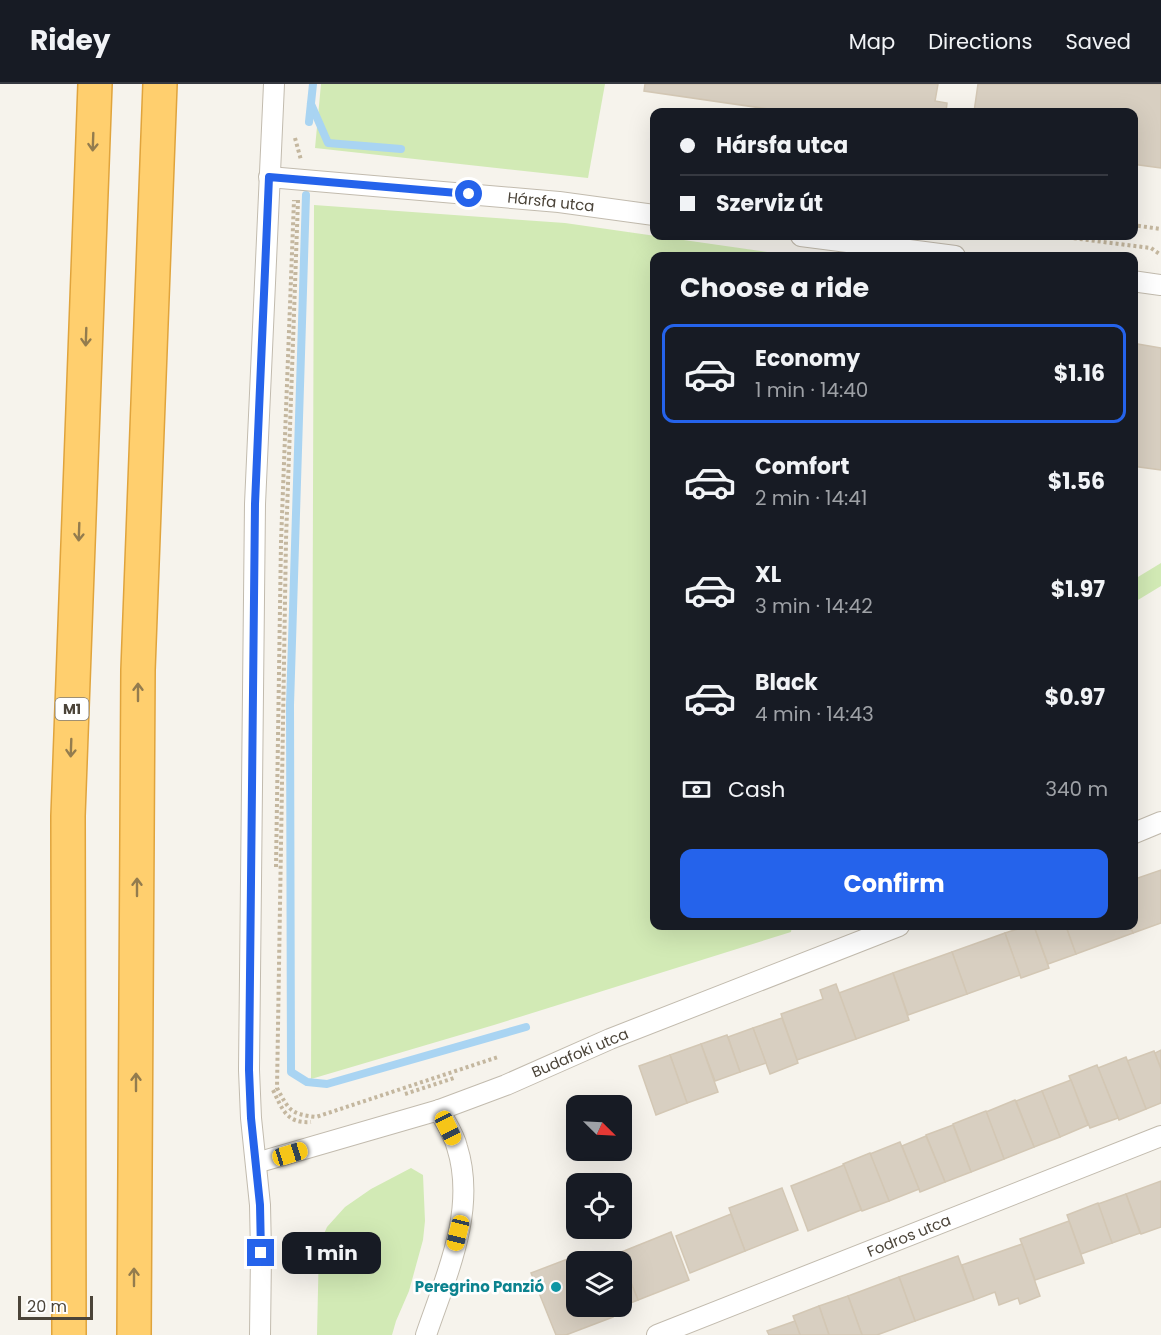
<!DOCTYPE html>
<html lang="en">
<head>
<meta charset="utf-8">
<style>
	:root { --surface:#171b24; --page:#20242c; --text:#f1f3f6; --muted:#9ea1a6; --line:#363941; --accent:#2563eb }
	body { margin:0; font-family:Poppins,sans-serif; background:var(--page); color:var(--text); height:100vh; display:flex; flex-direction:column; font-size:22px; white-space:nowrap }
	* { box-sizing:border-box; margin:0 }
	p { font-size:20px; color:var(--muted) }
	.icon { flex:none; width:33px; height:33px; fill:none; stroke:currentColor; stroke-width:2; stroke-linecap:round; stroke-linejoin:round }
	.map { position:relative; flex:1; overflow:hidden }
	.side { position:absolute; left:650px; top:168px; width:488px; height:678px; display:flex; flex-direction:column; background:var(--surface); border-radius:12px; box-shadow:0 6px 24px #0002 }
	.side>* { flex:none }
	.hud { position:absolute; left:650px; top:24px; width:488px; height:132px; border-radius:12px; box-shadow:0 6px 24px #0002; display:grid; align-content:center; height:132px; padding:0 30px; background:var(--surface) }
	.needle { width:39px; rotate:114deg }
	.tools { position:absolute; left:566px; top:1011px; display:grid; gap:12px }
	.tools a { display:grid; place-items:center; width:66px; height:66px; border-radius:12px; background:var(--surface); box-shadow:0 6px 24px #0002; font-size:30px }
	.scale { position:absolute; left:18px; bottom:15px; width:75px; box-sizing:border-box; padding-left:6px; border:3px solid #4b4439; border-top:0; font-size:16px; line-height:21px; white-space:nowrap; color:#4b4439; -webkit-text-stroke:4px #fff; paint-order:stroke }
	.end { position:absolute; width:27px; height:27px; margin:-14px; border:8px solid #2563eb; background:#fff; box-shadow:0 0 0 3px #fff }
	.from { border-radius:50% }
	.bubble { position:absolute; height:42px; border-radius:12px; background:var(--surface); box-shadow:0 6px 24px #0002; font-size:20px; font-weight:700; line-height:42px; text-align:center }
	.car { position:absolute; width:18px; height:36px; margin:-18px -9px; border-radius:8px; box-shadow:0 0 4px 2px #0007; background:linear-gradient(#f5c518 24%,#345 0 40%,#f5c518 0 76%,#345 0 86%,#f5c518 0) }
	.hud b { display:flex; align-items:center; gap:21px; height:57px; font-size:22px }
	.hud b+b { border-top:2px solid var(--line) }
	.hud i { width:15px; height:15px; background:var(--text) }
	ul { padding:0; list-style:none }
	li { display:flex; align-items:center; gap:18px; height:99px; margin:0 12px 9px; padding:0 18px; border:3px solid transparent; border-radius:12px }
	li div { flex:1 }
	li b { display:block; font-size:22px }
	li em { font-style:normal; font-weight:700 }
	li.selected { border-color:var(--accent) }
	li>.icon { width:54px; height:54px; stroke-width:1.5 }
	h2 { padding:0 30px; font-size:27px; line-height:72px }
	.pay { display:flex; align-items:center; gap:15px; height:66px; padding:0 30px; font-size:22px }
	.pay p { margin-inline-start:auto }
	.primary-button { display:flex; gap:12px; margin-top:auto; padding:12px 30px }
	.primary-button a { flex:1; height:69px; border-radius:12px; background:var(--accent); color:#fff; font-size:24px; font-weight:700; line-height:69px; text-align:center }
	header { display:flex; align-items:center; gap:36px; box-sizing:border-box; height:84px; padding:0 30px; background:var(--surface); border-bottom:2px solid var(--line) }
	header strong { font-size:28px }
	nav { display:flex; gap:33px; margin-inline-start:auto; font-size:21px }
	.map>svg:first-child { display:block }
	.green { fill:#d2eab5 }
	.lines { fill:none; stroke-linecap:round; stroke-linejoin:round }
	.stream { stroke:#a9d4f2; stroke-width:8 }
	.building { fill:#d8cfc1; stroke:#d3c7b4; stroke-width:1.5 }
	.minor-casing { stroke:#c2bbae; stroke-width:22 }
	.motorway-casing { stroke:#e0a43c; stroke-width:36 }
	.path { stroke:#c4b79f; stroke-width:4; stroke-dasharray:3 3; stroke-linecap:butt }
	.minor { stroke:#fff; stroke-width:20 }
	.motorway { stroke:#ffcf6e; stroke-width:33 }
	.oneway { stroke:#937c4e }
	.route { stroke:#2563eb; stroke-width:8 }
	.culture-dot { fill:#0f9aa8; stroke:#fff; stroke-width:2 }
	.labels { text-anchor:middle; stroke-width:5; stroke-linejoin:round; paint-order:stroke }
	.shield { fill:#fff; stroke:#817c74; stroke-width:1.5 }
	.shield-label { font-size:14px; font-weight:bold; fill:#4b4439 }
	.street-label { font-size:15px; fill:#4b4439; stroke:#fff }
	.culture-label { font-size:15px; font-weight:bold; fill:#0d838f; stroke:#fff; text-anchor:end }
</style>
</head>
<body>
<header>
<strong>Ridey</strong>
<nav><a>Map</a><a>Directions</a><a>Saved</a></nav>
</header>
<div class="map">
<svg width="1161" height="1251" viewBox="0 0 1161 1251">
	<rect width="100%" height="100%" fill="#f6f3ec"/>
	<g class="green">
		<polygon points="321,0 605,0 588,94 315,64"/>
		<polygon points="314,121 565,139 795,172 654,172 654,842 792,842 791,848 494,941 311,995"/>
		<polygon points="1161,479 1161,502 1133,519 1133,496"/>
		<polygon points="411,1084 423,1091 425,1137 423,1156 409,1207 396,1237 392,1251 317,1251 319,1161 327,1143 345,1123 371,1105"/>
	</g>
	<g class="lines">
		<g class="stream">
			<polyline points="311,20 328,59 401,65"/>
			<polyline points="309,38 313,0"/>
			<polyline points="306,111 290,621 291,988 307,998 327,1000 526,943"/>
		</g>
	</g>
	<g class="building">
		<polygon points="645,0 938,0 935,17 947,19 946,28 789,28 644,7"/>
		<polygon points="978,0 1161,0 1161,84 1132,80 1132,28 974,28"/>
		<polygon points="1132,259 1161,264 1161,386 1132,382"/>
		<polygon points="1161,786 1161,839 1133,849 1130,842 1132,842 1132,796"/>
		<polygon points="1027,842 1034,842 1049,884 1021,894 1005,849"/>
		<polygon points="1034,842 1066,842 1076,870 1048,880"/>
		<polygon points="1066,842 1130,842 1133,849 1076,870"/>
		<polygon points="1005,849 1020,891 967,910 952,868"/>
		<polygon points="952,868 967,910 908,931 893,889"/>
		<polygon points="893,889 909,936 856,955 839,909"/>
		<polygon points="836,900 856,955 797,976 781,930 823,915 820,906"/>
		<polygon points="782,934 798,979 770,990 753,944"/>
		<polygon points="753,944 766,979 740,988 728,953"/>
		<polygon points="727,951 740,988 715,997 701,960"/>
		<polygon points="701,960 718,1008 687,1019 670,971"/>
		<polygon points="1161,966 1161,985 1155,969"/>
		<polygon points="1154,967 1161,985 1161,1019 1146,1025 1127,977"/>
		<polygon points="670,971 687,1019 656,1031 639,982"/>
		<polygon points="1126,973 1146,1025 1119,1036 1098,984"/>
		<polygon points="1097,981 1118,1034 1090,1044 1069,992"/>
		<polygon points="1071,996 1088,1041 1060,1053 1042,1007"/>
		<polygon points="1042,1007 1060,1053 1034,1063 1016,1017"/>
		<polygon points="1015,1016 1034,1063 1004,1075 986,1028"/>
		<polygon points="986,1027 1004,1075 971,1088 953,1040"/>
		<polygon points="953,1041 971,1088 945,1098 926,1051"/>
		<polygon points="926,1052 945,1098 920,1108 902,1062"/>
		<polygon points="900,1058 919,1105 889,1117 870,1070"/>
		<polygon points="870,1069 889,1117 862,1127 843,1080"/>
		<polygon points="844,1081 861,1126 808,1147 791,1102"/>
		<polygon points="1161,1097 1161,1143 1141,1150 1126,1110"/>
		<polygon points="782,1104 798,1146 745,1167 729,1124"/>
		<polygon points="1126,1110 1140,1149 1112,1159 1098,1120"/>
		<polygon points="1098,1119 1112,1159 1081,1170 1067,1131"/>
		<polygon points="731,1130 745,1167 690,1189 676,1152"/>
		<polygon points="1069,1137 1084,1179 1035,1196 1020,1155"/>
		<polygon points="671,1148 689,1196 638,1216 619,1169"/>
		<polygon points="368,1151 374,1168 354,1175 348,1158"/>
		<polygon points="1022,1160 1040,1212 1020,1220 1018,1214 999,1221 995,1208 974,1216 962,1181"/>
		<polygon points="586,1168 590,1178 576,1178 576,1222 621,1222 621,1178 598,1178 619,1169 638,1216 610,1227 613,1233 566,1251 556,1251 531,1189"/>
		<polygon points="958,1172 974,1216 915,1237 899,1193"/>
		<polygon points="899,1193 915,1237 877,1251 862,1251 848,1212"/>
		<polygon points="848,1212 862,1251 829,1251 819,1222"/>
		<polygon points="819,1222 829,1251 800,1251 793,1232"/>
		<polygon points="795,1237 800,1251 769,1251 767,1247"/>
	</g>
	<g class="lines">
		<defs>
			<g id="minor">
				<polyline points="269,93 559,118 654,131"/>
				<polyline points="801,152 955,172"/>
				<polyline points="1132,197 1161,201"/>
				<polyline points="1132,750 1161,738"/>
				<polyline points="256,1079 439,1026 506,1001 610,955 899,842"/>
				<polyline points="260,1251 261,1169 260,1121 251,1034 249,986 255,420 274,0"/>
				<path d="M 426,1251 C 446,1192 477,1126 457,1063 C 454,1050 445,1038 439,1026"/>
				<polyline points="657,1251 1161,1052"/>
			</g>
			<g id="motorway">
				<polyline points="69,1251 68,732 95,0"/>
				<polyline points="134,1251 138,586 160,0"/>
			</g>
		</defs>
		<use href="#minor" class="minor-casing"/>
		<use href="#motorway" class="motorway-casing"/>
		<g class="path">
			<polyline points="295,54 301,76"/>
			<path d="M 298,116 L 286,456 L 277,1004 C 289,1026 290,1030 316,1033 L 498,973"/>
			<polyline points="1132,141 1161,145"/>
			<polyline points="1056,152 1151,164 1161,171"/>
			<polyline points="276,783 281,458 294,116"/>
			<path d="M 273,1006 C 282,1024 286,1040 311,1038"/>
			<polyline points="405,1010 454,994"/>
		</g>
		<use href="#minor" class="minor"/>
		<use href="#motorway" class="motorway"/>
	</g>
	<defs><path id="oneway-shaft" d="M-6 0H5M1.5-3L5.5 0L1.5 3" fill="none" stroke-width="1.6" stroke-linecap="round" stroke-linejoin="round" transform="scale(1.5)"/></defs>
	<g class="oneway">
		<use href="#oneway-shaft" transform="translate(93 58) rotate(92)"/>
		<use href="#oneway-shaft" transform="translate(86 253) rotate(92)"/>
		<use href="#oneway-shaft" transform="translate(79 448) rotate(92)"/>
		<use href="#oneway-shaft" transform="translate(138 608) rotate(-90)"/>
		<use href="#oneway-shaft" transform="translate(71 664) rotate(92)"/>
		<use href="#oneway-shaft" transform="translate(137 803) rotate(-90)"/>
		<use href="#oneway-shaft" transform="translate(136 998) rotate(-90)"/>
		<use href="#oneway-shaft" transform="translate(134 1193) rotate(-90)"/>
	</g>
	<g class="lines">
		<polyline class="route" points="261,1169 260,1121 251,1034 249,986 255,420 269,93 469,110"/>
	</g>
	<circle class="culture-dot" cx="556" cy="1203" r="6"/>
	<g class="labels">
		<rect class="shield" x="55.5" y="614" width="33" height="22" rx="4.5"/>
		<g class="shield-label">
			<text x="72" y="630">M1</text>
		</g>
		<g class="street-label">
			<text transform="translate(551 118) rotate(6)" y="5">Hársfa utca</text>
			<text transform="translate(580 969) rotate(-23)" y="5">Budafoki utca</text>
			<text transform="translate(909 1152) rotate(-22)" y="5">Fodros utca</text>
		</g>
		<g class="culture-label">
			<text x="544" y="1208">Peregrino Panzió</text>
		</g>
	</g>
</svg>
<div class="tools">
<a><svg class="needle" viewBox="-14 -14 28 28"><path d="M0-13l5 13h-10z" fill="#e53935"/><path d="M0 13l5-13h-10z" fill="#9ea1a6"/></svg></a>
<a><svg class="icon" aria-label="locate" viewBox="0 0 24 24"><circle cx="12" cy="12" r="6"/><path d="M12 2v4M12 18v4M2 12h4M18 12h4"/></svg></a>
<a><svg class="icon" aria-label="layers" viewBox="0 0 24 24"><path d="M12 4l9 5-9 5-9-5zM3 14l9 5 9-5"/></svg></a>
</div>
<div class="scale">20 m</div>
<i class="end from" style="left:469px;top:110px"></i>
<i class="end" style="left:261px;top:1169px"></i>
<div class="bubble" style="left:282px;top:1148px;width:99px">1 min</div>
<i class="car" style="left:448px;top:1044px;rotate:154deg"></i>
<i class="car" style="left:290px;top:1070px;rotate:73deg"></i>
<i class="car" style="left:458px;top:1149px;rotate:194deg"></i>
<div class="hud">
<b><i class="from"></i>Hársfa utca</b>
<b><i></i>Szerviz út</b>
</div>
<section class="side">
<h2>Choose a ride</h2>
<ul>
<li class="selected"><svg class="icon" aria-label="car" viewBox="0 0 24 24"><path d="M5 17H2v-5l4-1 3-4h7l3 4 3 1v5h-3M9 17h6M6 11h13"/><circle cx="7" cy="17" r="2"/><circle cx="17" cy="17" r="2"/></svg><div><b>Economy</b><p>1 min · 14:40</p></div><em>$1.16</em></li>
<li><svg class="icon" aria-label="car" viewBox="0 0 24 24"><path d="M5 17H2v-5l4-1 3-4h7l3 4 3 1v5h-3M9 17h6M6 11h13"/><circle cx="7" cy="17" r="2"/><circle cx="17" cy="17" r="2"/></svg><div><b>Comfort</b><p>2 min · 14:41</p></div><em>$1.56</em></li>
<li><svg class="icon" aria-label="car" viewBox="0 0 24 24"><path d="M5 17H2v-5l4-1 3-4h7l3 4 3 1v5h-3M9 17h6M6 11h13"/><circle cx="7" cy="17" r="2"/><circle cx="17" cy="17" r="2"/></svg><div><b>XL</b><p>3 min · 14:42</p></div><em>$1.97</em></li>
<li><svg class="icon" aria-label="car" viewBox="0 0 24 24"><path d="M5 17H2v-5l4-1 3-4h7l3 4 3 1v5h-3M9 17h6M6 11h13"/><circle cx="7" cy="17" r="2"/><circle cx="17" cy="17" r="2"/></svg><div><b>Black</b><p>4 min · 14:43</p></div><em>$0.97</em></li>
</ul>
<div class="pay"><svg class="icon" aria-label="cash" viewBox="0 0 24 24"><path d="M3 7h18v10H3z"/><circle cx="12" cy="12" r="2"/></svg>Cash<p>340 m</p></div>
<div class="primary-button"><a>Confirm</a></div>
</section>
</div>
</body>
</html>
